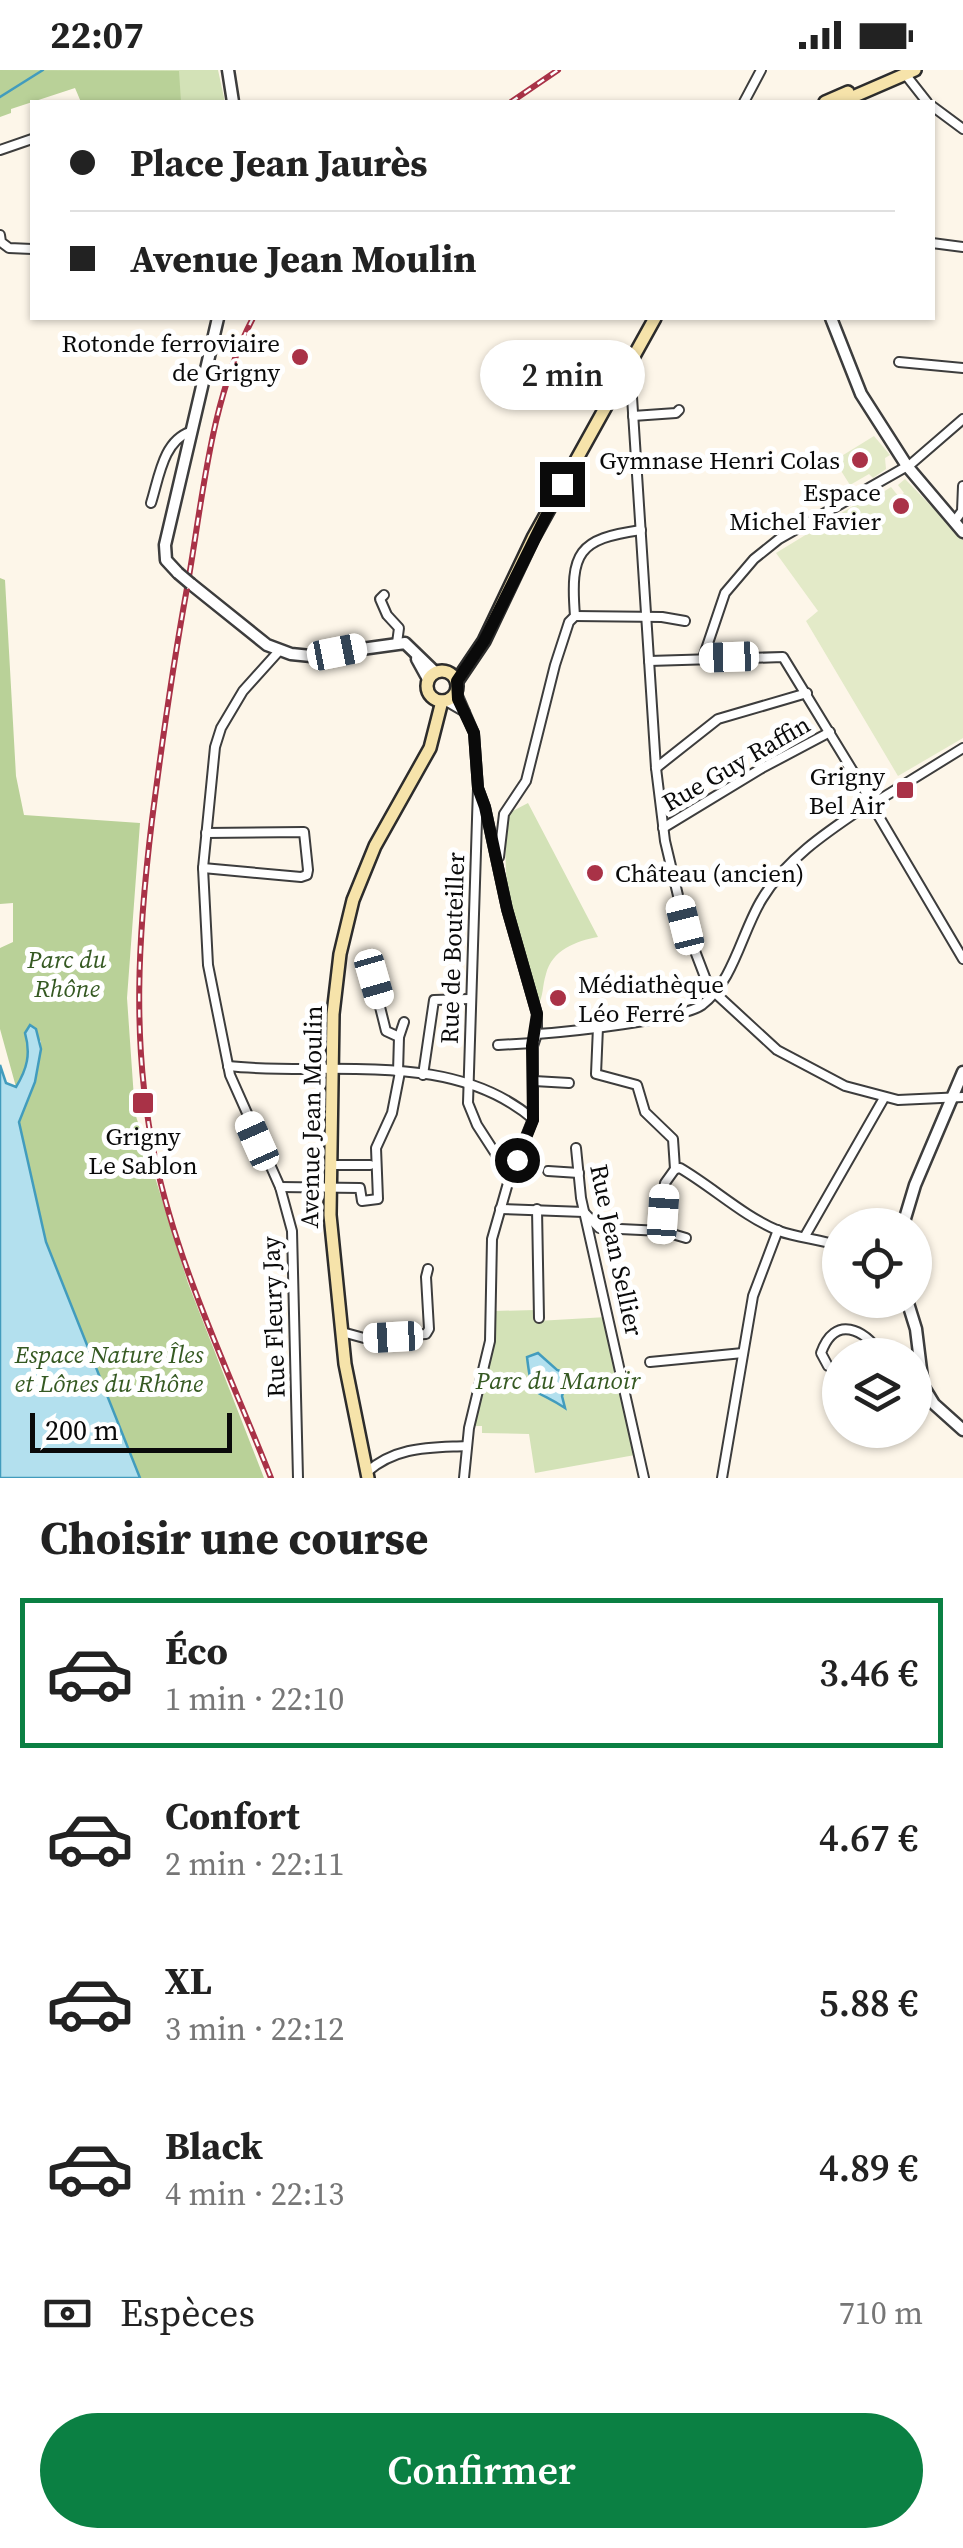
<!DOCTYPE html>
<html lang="fr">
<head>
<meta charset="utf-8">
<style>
	:root { --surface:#fff; --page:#f6f6f6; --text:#222; --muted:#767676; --line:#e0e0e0; --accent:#0b8043 }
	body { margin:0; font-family:"Source Serif 4",serif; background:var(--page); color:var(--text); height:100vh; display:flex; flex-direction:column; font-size:38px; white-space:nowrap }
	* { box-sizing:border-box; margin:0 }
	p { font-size:32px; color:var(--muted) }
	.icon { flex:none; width:55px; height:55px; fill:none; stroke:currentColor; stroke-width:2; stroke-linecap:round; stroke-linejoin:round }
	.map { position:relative; height:1408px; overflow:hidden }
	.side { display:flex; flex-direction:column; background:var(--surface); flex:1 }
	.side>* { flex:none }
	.hud { position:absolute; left:30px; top:30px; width:905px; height:220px; border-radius:0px; box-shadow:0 2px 8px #0004; display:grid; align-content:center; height:220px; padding:0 40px; background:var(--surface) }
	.tools { position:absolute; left:822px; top:1138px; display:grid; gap:20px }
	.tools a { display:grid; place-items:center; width:110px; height:110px; border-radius:50%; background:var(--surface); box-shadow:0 2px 8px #0004; font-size:50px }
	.scale { position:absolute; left:30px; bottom:25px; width:202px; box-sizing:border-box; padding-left:10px; border:5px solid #0a0a0a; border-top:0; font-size:28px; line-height:35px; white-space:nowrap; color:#0a0a0a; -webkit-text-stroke:8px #fff; paint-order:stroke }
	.end { position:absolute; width:45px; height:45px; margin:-22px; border:12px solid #0a0a0a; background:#fff; box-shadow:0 0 0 5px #fff }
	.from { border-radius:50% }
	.bubble { position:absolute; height:70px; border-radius:35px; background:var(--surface); box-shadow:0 2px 8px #0004; font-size:32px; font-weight:600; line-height:70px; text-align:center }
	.car { position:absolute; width:30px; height:60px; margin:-30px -15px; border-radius:12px; box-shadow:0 0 8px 2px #0007; background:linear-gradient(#fff 24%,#345 0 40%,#fff 0 76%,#345 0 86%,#fff 0) }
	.hud b { display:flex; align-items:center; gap:35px; height:95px; font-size:38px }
	.hud b+b { border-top:2px solid var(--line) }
	.hud i { width:25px; height:25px; background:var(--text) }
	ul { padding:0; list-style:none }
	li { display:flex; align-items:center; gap:30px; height:150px; margin:0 20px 15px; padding:0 20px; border:5px solid transparent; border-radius:0px }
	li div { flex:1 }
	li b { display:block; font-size:38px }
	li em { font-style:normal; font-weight:600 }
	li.on { border-color:var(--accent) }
	li>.icon { width:90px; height:90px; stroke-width:1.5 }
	h2 { padding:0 40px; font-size:45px; line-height:120px }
	.pay { display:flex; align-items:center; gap:25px; height:110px; padding:0 40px; font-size:38px }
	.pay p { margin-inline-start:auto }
	.action { display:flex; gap:20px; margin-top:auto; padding:20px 40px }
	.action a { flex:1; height:115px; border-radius:60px; background:var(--accent); color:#fff; font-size:40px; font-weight:600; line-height:115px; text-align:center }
	.status { display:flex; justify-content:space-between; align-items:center; height:70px; padding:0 50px; background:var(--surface); direction:ltr }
	.status svg { height:28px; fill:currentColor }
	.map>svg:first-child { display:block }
	.green { fill:#d3e2b7 }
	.forest { fill:#b9d198 }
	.pitch { fill:#e3eac8 }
	.water { fill:#b3e0ee; stroke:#429cbd; stroke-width:2.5 }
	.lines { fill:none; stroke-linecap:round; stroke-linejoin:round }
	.stream { stroke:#429cbd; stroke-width:2.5 }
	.minor-casing { stroke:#3d3d3d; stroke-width:12 }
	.tertiary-casing { stroke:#3d3d3d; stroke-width:15 }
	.secondary-casing { stroke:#2c2c2c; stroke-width:16 }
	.minor { stroke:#fff; stroke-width:8 }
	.tertiary { stroke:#fff; stroke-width:10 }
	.secondary { stroke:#f6e3aa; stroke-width:11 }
	.rail-casing { stroke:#a93247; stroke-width:6 }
	.rail { stroke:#fff; stroke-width:2.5; stroke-dasharray:8; stroke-linecap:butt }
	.tertiary-bridge-casing { stroke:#3d3d3d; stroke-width:15; stroke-linecap:butt }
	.tertiary-bridge { stroke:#fff; stroke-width:10 }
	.route { stroke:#0a0a0a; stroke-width:12 }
	.poi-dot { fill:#a93247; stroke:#fff; stroke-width:4 }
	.labels { text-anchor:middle; stroke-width:10; stroke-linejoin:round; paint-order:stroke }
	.poi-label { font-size:25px; fill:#0a0a0a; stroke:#fff; text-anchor:end }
	.street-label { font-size:25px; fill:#0a0a0a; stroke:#fff }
	.park-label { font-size:25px; font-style:italic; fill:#355922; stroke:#fff }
</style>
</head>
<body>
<div class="status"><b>22:07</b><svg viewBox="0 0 49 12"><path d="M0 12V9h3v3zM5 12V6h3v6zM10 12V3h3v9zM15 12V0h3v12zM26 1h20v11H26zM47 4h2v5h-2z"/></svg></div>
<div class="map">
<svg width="963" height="1408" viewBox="0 0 963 1408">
	<rect width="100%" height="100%" fill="#fdf6e9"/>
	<g class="green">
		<polygon points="0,0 218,0 225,32 81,32 75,15"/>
		<path d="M 528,733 L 598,867 C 576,871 552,880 546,904 C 542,916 544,926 537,937 C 518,868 497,816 509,743 Z"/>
		<polygon points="535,1240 537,1251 607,1247 635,1385 535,1403 529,1364 482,1363 482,1356 474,1356 493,1281 493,1241"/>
	</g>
	<g class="forest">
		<polygon points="0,0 179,1 181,32 81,32 75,18 11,39 11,43 0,47"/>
		<path d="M 0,508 L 5,510 L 16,706 L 24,745 L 140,753 L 127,928 L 135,1043 L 188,1213 L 264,1408 L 140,1408 L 46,1172 L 19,1052 L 35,1012 L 41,971 L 26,963 C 31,984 26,999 16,1017 L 0,959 L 0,878 L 13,872 L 13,833 L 0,834 Z"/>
	</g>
	<g class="pitch">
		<polygon points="874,366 890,385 885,388 886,399 873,408 869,404 850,415 833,388 837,384 840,387"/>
		<polygon points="905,409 963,469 963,668 898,706 806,551 818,541 776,483 866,428 869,431 891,417 899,427 904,423 898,415"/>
	</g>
	<g class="water">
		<path d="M 30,955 L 36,959 L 41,979 L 35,1012 L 19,1052 L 46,1172 L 140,1408 L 0,1408 L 0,995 L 6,1013 L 16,1017 C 27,999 31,984 25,963 Z"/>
		<path d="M 538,1283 L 557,1300 L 569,1304 L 562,1326 L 565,1338 C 533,1317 532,1330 527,1287 Z"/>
	</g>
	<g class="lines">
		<polyline class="stream" points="0,27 43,0"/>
		<defs>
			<g id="minor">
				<polyline points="905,4 927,32"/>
				<polyline points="744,32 761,0"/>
				<polyline points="932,36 963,59"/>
				<polyline points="0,80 32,69"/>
				<polyline points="0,165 1,172 9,178 32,179"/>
				<polyline points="932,173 963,177"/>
				<polyline points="899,292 963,298"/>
				<polyline points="614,311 628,320 632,327 656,698 665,771 685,855 708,915 714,922 777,980 845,1016 898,1030 963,1027"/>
				<polyline points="633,346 676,343 679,340"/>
				<path d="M 151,433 C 159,408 163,371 190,362"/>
				<polyline points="954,452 962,441 963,416"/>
				<polyline points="384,525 380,529 387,545 399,558 397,573"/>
				<polyline points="575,546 662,547 685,551"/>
				<polyline points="279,581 243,621 221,658 215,677 203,798 208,895 230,1005 280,1117 292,1161 298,1408"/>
				<polyline points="703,588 725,523 754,489 779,469 911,394 963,349"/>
				<polyline points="649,591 783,587 868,726"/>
				<polyline points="456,621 474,663 478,718 468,1033 477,1055 510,1106"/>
				<polyline points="446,631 465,642"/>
				<polyline points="656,698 718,649 807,623"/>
				<circle cx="871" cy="733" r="8"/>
				<polyline points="879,730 963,678"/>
				<polyline points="875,740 963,889"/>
				<polyline points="663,758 762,698 830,662"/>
				<path d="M 499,787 L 504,744 L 526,711 L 555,595 L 569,552 L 575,546 C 570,482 578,469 641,460"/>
				<polyline points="203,798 301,807 307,805 308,800 304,762 206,763"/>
				<polyline points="373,909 386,961 399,967 398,1002"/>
				<polyline points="598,957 596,1004 637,1015 645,1042 673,1069 675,1099"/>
				<path d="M 537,964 C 567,962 681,950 702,935 C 734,911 742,861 762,829 C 786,789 827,762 864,737"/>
				<polyline points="399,967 404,952"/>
				<polyline points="498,975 533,973"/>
				<path d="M 228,996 C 327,1007 450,978 533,1049"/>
				<polyline points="423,1005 434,930 469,929"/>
				<polyline points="534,1011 569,1013"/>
				<polyline points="576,1078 581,1128 644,1408"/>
				<polyline points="330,1095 370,1095"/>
				<path d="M 675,1099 L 680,1098 C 714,1118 743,1146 779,1161 C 798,1168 820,1169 840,1176"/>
				<polyline points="548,1101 579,1103"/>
				<polyline points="280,1117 360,1118 362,1131 378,1129 376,1078 392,1043 400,1002"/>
				<polyline points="500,1139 584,1142 599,1158 662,1161 665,1113 675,1099"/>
				<polyline points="537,1139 539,1248"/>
				<polyline points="662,1161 686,1168"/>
				<polyline points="805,1166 884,1028"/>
				<polyline points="342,1262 364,1268 426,1264 429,1259 426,1207 428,1199"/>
				<polyline points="650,1292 743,1283"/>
				<path d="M 840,1302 L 828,1296 L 821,1283 C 835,1244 864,1259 882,1285"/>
				<path d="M 367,1402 C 397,1376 429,1378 466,1376"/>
				<polyline points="464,1408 469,1358 490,1271 492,1169 510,1106 533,1049 533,976 537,964 537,944 507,839 485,737 478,718"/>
				<polyline points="722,1408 753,1226 778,1160"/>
			</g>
			<g id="tertiary">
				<polyline points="228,0 233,32"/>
				<polyline points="831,248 861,324 907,396 963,462"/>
				<polyline points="178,503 166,490 165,475 218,248"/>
				<polyline points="191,514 267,575 291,584 311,586 405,573 435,602"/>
				<polyline points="417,589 428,609"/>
				<polyline points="903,1155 915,1115 963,1002"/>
				<polyline points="907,1230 916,1259 923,1316 934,1334 963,1360"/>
			</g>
			<g id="secondary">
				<polyline points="825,32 848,22"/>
				<polyline points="841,32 915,0"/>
				<circle cx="442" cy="616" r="15"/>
				<polyline points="457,611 484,571 533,468 655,248"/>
				<polyline points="368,1408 345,1294 330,1145 333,944 340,884 353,830 375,776 430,678 442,631"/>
			</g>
		</defs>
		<use href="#minor" class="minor-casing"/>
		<use href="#tertiary" class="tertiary-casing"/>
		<use href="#secondary" class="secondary-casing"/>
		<use href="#minor" class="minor"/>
		<use href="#tertiary" class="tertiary"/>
		<use href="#secondary" class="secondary"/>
		<defs>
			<g id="rail">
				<polyline points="511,32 558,0"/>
				<path d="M 253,248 C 210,330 203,428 187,518 C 173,595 162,672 152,750 C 138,865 131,975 155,1088 C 178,1198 230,1304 271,1408"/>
			</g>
		</defs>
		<use href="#rail" class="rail-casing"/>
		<use href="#rail" class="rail"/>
		<defs>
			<polyline id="tertiary-bridge" points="178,503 191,514"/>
		</defs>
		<use href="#tertiary-bridge" class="tertiary-bridge-casing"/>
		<use href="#tertiary-bridge" class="tertiary-bridge"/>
	</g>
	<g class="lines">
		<polyline class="route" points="517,1090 533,1050 532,976 537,944 507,839 485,737 478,718 474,663 458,629 457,611 484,571 562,414"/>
	</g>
	<g class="poi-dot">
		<circle cx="300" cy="287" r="10"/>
		<circle cx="860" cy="390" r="10"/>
		<circle cx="901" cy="436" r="10"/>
		<rect x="895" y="710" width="20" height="20" rx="5"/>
		<circle cx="595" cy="803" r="10"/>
		<circle cx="558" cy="928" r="10"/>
		<rect x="131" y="1021" width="24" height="24" rx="5"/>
	</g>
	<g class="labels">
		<g class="poi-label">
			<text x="280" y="282">Rotonde ferroviaire<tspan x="280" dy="29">de Grigny</tspan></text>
			<text x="840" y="399">Gymnase Henri Colas</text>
			<text x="881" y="431">Espace<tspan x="881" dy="29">Michel Favier</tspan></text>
			<text x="885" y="715">Grigny<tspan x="885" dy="29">Bel Air</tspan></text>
			<text x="615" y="812" text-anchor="start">Château (ancien)</text>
			<text x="578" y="923" text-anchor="start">Médiathèque<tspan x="578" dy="29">Léo Ferré</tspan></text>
			<text x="143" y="1075" text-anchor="middle">Grigny<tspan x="143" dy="29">Le Sablon</tspan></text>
		</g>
		<g class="street-label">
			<text transform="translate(736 693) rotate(-30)" y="9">Rue Guy Raffin</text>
			<text transform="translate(452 878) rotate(-88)" y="9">Rue de Bouteiller</text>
			<text transform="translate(311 1047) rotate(-89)" y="9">Avenue Jean Moulin</text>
			<text transform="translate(617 1180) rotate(78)" y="9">Rue Jean Sellier</text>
			<text transform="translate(273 1247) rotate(-92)" y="9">Rue Fleury Jay</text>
		</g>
		<g class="park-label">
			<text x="67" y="898">Parc du<tspan x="67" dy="29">Rhône</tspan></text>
			<text x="109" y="1293">Espace Nature Îles<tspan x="109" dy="29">et Lônes du Rhône</tspan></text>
			<text x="558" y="1319">Parc du Manoir</text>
		</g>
	</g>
</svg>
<div class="tools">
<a><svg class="icon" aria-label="locate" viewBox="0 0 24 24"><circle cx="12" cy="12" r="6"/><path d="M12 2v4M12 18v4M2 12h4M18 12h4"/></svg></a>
<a><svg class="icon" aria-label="layers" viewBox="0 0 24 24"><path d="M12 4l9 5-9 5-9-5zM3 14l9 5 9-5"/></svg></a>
</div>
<div class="scale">200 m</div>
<i class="end from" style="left:517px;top:1090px"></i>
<i class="end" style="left:562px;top:414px"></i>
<div class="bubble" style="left:480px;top:270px;width:165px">2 min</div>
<i class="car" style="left:337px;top:582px;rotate:79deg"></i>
<i class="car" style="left:729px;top:587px;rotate:268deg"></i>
<i class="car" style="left:685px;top:855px;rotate:346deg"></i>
<i class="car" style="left:374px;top:909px;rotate:164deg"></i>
<i class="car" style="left:257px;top:1071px;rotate:336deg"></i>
<i class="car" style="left:663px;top:1144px;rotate:4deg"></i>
<i class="car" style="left:393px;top:1267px;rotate:267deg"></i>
<div class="hud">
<b><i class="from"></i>Place Jean Jaurès</b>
<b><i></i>Avenue Jean Moulin</b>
</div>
</div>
<section class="side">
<h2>Choisir une course</h2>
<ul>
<li class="on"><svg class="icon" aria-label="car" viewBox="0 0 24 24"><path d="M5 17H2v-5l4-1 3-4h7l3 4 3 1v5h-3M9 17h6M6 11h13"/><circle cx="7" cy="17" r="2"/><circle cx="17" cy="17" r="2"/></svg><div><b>Éco</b><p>1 min · 22:10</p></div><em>3.46 €</em></li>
<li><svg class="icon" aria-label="car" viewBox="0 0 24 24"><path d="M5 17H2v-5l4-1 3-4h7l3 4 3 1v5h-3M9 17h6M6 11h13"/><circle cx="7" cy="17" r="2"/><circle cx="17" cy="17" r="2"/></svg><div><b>Confort</b><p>2 min · 22:11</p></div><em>4.67 €</em></li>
<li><svg class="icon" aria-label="car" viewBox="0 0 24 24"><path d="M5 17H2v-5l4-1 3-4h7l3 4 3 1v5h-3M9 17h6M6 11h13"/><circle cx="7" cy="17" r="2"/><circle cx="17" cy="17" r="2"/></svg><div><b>XL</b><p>3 min · 22:12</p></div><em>5.88 €</em></li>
<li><svg class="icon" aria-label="car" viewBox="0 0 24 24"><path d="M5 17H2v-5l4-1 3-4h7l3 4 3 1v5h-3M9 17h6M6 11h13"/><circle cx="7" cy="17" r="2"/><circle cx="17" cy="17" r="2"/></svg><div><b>Black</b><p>4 min · 22:13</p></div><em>4.89 €</em></li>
</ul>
<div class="pay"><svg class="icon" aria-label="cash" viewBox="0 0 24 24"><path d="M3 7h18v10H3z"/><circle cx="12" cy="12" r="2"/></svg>Espèces<p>710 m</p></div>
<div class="action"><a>Confirmer</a></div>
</section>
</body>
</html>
